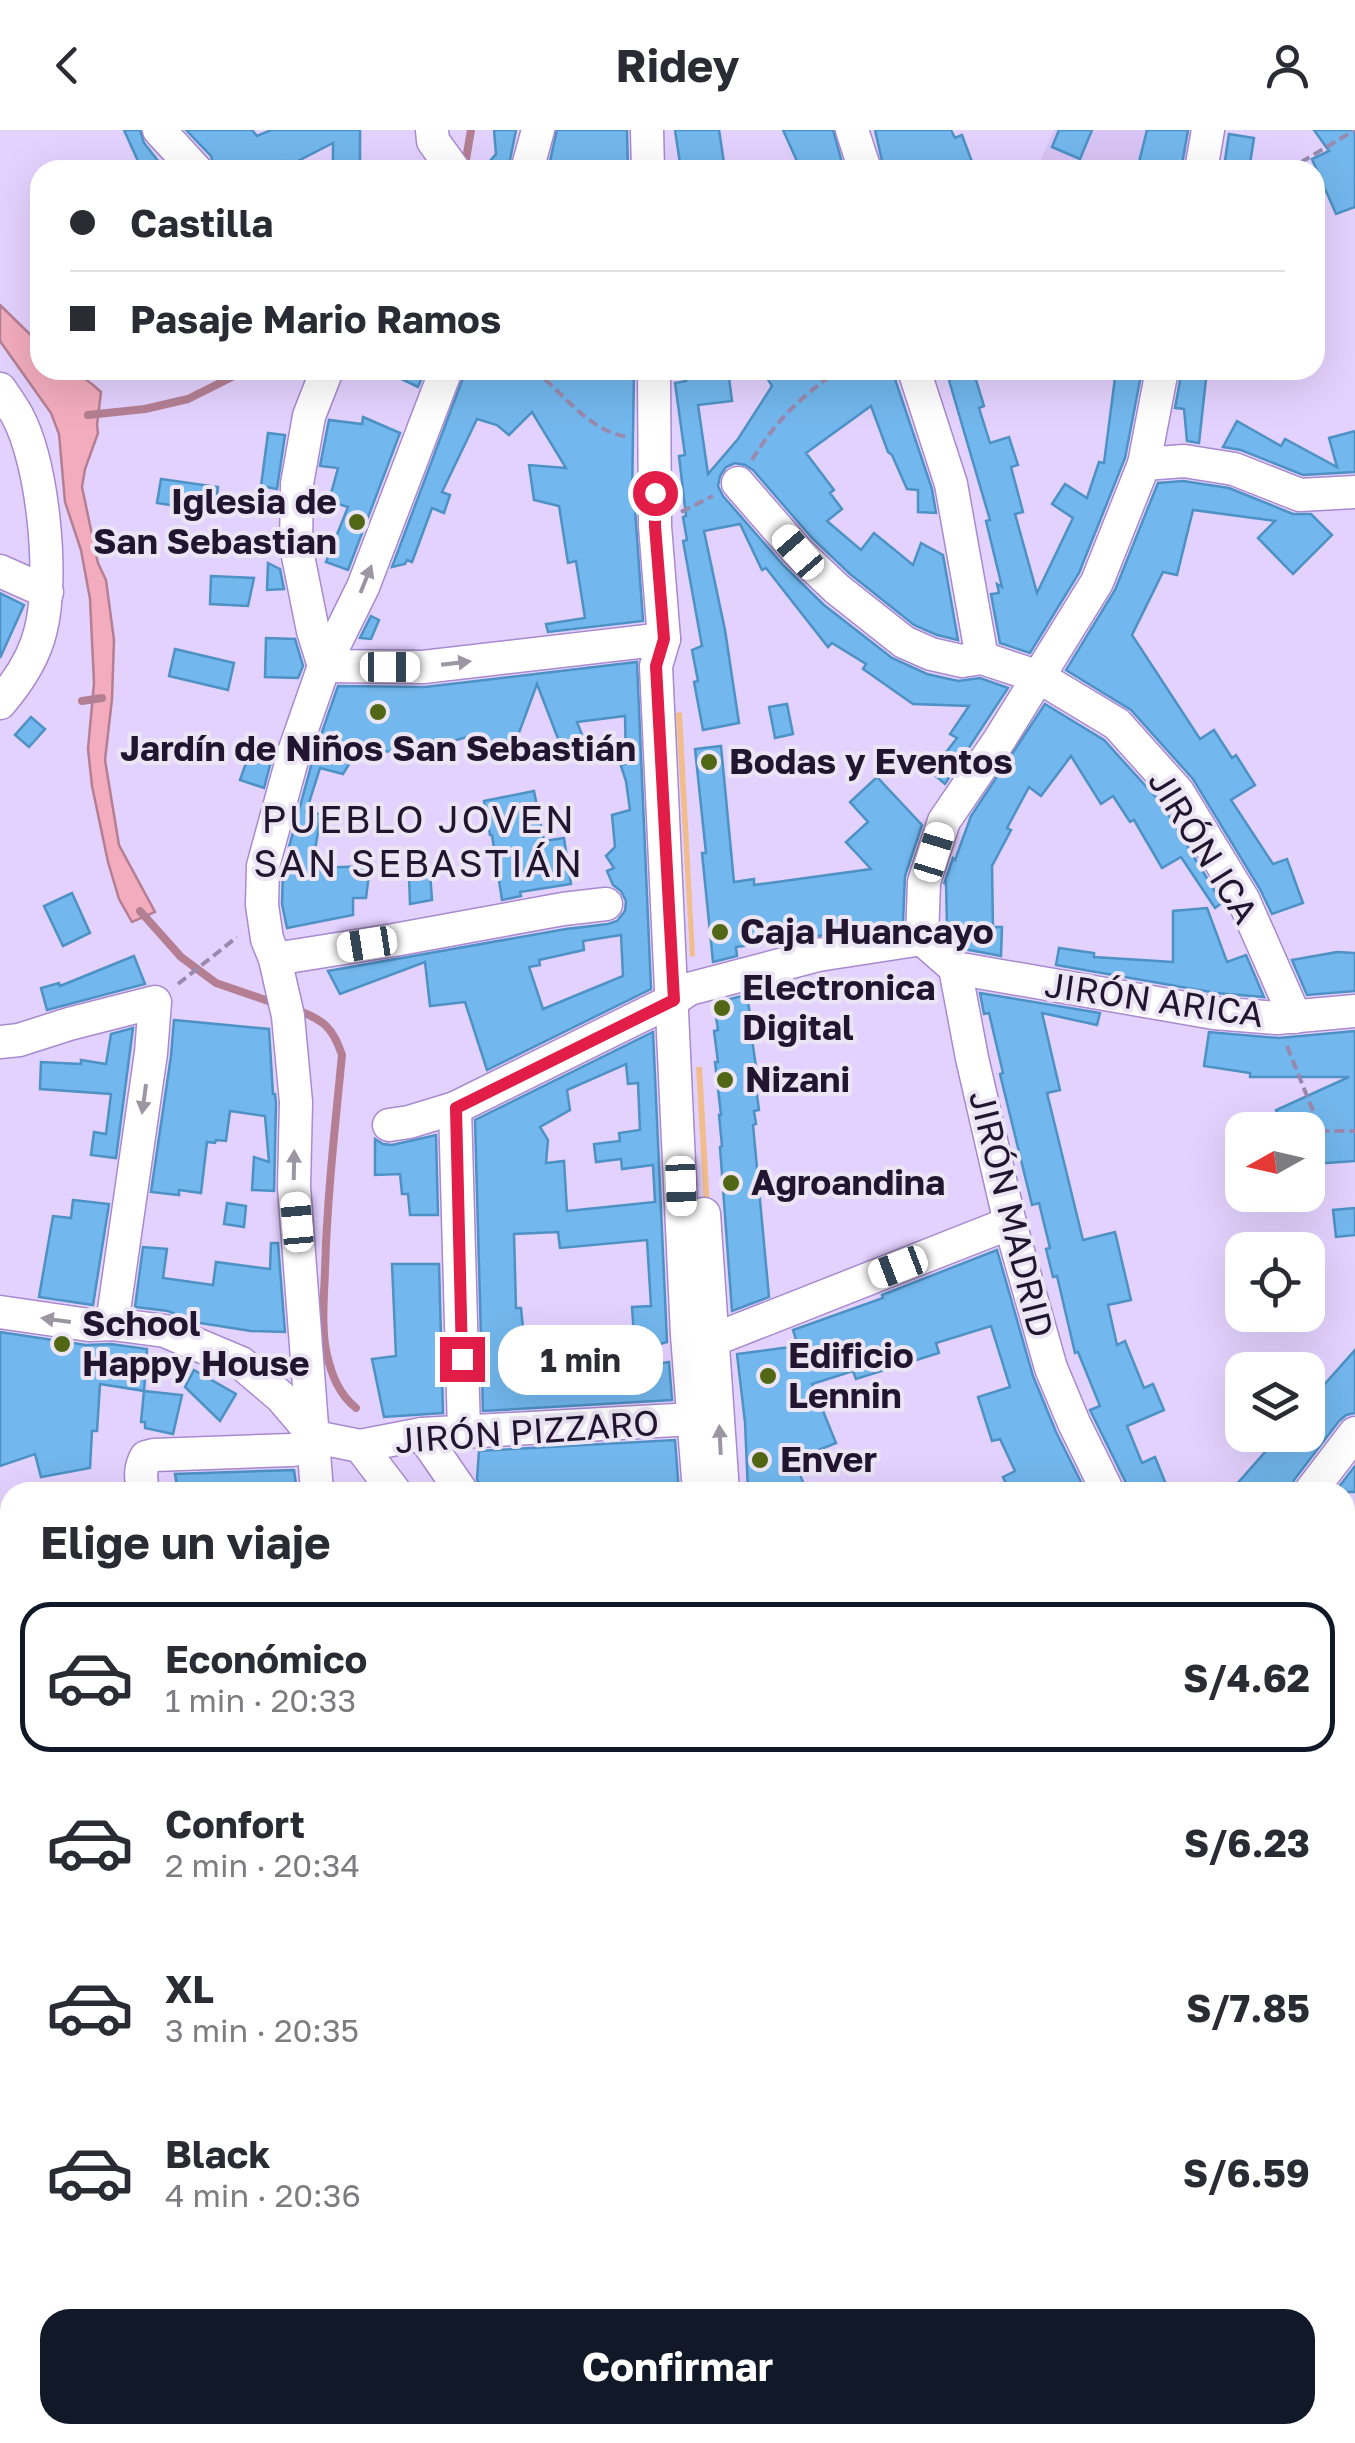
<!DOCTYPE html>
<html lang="es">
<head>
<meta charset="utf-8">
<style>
	:root { --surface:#fff; --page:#f2f2f3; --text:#2b2b33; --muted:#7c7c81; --line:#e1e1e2; --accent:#111827 }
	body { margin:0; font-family:"Golos Text",sans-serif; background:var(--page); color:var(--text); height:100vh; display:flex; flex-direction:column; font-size:38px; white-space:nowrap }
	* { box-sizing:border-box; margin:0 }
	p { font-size:32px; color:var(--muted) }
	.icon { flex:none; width:55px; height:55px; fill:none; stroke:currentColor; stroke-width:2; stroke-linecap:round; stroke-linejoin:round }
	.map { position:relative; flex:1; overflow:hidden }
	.panel { position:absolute; left:0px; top:1352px; width:1355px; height:962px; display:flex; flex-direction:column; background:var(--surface); border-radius:30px 30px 0 0; box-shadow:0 10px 40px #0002 }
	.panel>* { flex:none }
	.top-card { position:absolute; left:30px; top:30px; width:1295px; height:220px; border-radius:30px; box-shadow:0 10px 40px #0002; display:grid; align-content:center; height:220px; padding:0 40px; background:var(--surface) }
	.needle { width:65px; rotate:262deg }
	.buttons { position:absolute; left:1225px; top:982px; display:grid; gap:20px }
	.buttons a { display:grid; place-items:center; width:100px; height:100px; border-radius:20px; background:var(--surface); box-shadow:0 10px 40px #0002; font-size:50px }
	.end { position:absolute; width:45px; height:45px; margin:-22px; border:12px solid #e11d48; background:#fff; box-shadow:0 0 0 5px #fff }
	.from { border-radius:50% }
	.bubble { position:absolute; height:70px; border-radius:30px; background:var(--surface); box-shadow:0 10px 40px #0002; font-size:32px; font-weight:700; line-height:70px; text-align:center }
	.car { position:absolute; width:30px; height:60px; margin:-30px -15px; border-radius:12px; box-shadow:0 0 8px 2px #0007; background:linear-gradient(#fff 24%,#345 0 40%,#fff 0 76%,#345 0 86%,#fff 0) }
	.top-card b { display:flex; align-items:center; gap:35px; height:95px; font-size:38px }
	.top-card b+b { border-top:2px solid var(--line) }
	.top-card i { width:25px; height:25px; background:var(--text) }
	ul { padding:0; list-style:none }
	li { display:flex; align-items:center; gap:30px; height:150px; margin:0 20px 15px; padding:0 20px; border:5px solid transparent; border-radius:30px }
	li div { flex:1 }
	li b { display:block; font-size:38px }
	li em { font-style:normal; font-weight:700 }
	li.current { border-color:var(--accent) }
	li>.icon { width:90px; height:90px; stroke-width:1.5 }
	h2 { padding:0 40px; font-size:45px; line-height:120px }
	.button { display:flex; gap:20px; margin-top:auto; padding:20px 40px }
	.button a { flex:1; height:115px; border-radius:30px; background:var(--accent); color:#fff; font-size:40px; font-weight:700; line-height:115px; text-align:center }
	header { display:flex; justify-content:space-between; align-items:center; height:130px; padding:0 40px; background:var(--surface); font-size:45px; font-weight:700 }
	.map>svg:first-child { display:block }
	.built { fill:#d9c5f5 }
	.green { fill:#f1bd8d }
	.water { fill:#f2acbd; stroke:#b47f93; stroke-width:2.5 }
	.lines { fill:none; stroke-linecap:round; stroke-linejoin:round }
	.stream { stroke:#b47f93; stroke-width:8 }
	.building { fill:#72b7ed; stroke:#4d91c5; stroke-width:2.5; fill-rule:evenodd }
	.minor-casing { stroke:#a88ad0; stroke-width:35 }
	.path { stroke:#9989af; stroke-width:4; stroke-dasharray:10 5; stroke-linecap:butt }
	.minor { stroke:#fff; stroke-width:32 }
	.oneway { fill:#9c96a2 }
	.route { stroke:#e11d48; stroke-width:12 }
	.poi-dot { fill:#516715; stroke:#ebe5f4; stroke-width:4 }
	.labels { text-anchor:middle; stroke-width:8; stroke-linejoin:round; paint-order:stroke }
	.poi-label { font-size:35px; font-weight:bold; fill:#221530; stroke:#ebe5f4; text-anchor:start }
	.street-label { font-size:35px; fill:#221530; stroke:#ebe5f4 }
	.neighbourhood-label { font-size:38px; letter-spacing:2.5px; fill:#221530; stroke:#ebe5f4 }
</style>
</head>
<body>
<header><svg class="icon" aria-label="back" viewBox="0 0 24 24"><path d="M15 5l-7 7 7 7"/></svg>Ridey<svg class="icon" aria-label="person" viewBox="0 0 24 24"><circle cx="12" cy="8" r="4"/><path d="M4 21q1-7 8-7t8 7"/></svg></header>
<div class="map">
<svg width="1355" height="2313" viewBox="0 0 1355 2313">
	<rect width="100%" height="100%" fill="#e4d2fe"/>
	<polygon class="built" points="1054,0 1196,0 1187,40 1040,40 1037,38"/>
	<g class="green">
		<polygon points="680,582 682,583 695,826 693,827 690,826 676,583"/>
		<polygon points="696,937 702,937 719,1233 713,1233"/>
	</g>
	<path class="water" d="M 0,175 L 40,214 L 40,240 C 69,240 79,241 101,262 L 97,295 L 98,303 L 85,339 L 82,357 L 98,433 L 106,450 L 114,510 L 112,569 L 105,630 L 119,715 L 155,782 L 132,792 L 119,769 L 108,732 L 92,656 L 88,619 L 94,553 L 90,469 L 81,420 L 65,372 L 59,304 L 51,283 L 0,211 Z"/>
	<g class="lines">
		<g class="stream">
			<polyline points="465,35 471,0"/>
			<polyline points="88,285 145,279 188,269 246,240"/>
			<polyline points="82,571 102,568"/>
			<polyline points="140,781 181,827 216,853 274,873"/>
			<path d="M 297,880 C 324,890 333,898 342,925 C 335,997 327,1068 325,1141 C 324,1168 321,1199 327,1225 C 332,1246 339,1264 356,1278"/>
		</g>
	</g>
	<g class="building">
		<polygon points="124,0 140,0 144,13 159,32 142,40"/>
		<polygon points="186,0 252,0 257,6 271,0 360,0 360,40 333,40 333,13 290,35 288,31 274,40 215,40 211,26"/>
		<polygon points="494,0 516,0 508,40 482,40 496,24"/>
		<polygon points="557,0 627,0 628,40 548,40"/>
		<polygon points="675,0 719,0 724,33 712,34 712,40 681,40"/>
		<polygon points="783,0 833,0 844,40 801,40"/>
		<polygon points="875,0 951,0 955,8 962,5 975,40 884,40"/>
		<polygon points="1059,0 1092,0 1080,29 1052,17"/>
		<polygon points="1147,0 1188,0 1181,40 1137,40"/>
		<polygon points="1314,0 1355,0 1355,77 1336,84 1312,29 1329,21"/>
		<polygon points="1229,4 1254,8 1249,40 1224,37"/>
		<polygon points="466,240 634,240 632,372 635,379 643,491 548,502 546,494 585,488 576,431 568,433 559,376 534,370 529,335 566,338 532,282 509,305 497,295 477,289 442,362 450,365 444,383 432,378 412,432 407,430 405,434 392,437"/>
		<polygon points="685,240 728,240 732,271 698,275 708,344 738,309 772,256 762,240 892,240 932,359 936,383 918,382 918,360 907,359 892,325 888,322 871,276 806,323 834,360 830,363 842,379 827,391 861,420 874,403 913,435 921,413 943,425 958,510 937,505 914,495 850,444 812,408 753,340 745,335 735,333 726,337 720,346 718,356 723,366 784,436 824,475 892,528 927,544 958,551 980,548 1008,558 945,654 931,642 957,608 950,604 969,576 913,574 863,539 866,534 832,513 828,517 766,438 762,440 740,394 704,401 725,500 739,593 703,600 694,552 698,551 692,520 702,516 683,411 687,410 683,387 686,386 679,326 685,325 675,253 686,251"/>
		<polygon points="946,240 973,240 984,276 979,278 990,313 1009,307 1018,335 1011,337 1023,382 1015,384 1037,463 1073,388 1052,374 1065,354 1087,368 1099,332 1104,333 1116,240 1142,240 1125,328 1079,443 1030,523 1000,513 991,464 999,463 997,454 1002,457 986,391 990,390"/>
		<polygon points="1182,240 1207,240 1199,313 1187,311 1184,279 1175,278"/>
		<polygon points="393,242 423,245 418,257 393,245"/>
		<polygon points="363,287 400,303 348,440 326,432 348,377 329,371 338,338 320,336 329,290 362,294"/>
		<polygon points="1237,291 1281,316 1285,309 1337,337 1329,308 1355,301 1355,342 1303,345 1241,320 1223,317"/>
		<polygon points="268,303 285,305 277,359 261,356"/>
		<polygon points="161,349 218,357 215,382 157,373"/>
		<polygon points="1183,351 1229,358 1293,384 1311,384 1332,405 1293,444 1258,408 1275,391 1193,380 1177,445 1163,442 1132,505 1200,609 1214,600 1232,628 1236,625 1255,655 1231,670 1273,734 1287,729 1303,773 1272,784 1260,759 1193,649 1131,580 1066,540 1115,460 1158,353"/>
		<polygon points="268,433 280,439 284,459 267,460"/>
		<polygon points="211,446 254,448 248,476 210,474"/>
		<polygon points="0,463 24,475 0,528"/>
		<polygon points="371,486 379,490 371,509 360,508"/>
		<polygon points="266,508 295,509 303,536 298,548 265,547"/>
		<polygon points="175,519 234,533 228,560 169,546"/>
		<path d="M 637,532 L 651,859 L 487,940 L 465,872 L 430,876 L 425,832 L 340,864 L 328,841 L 566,799 L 608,794 L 617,791 L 625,781 L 626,771 L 621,761 L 613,755 L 607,741 L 614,738 L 606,726 L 615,717 L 612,685 L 630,680 L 626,651 L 621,636 L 626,633 L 625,586 L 577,592 L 586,615 L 564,624 L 537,554 L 513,619 L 474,605 L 435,616 L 383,622 L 359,618 L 343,644 L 320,638 L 306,682 L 321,684 L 312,738 L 370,736 L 366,768 L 353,768 L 353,785 L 287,798 L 282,774 L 283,739 L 314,625 L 338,556 L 425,557 ZM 621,805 L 623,846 L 543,879 L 529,837 L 540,835 L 539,830 L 584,820 L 583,811 Z"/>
		<polygon points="787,574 793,604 775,608 769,577"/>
		<polygon points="1045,574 1104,610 1162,674 1222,773 1215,778 1181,727 1162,738 1134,690 1130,692 1113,666 1101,674 1071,626 1041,666 1029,657 1007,698 1011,700 992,736 993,797 1002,797 1001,826 964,819 945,803 947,797 946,752 944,754 953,728 955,730 971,686"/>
		<polygon points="31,587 45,599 29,617 15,605"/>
		<polygon points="253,613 274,620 264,658 240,650"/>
		<polygon points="721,616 734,752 754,749 754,755 871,739 846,712 868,692 850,672 877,647 922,695 905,746 903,792 800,809 736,817 737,826 713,832 702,723 706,723 695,619"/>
		<polygon points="534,661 544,711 564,708 571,754 520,762 521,766 502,770 492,705 490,705 484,671"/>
		<polygon points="430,742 432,770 410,774 409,745"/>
		<polygon points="72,763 90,803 63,816 44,776"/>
		<polygon points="1207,778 1227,832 1246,825 1264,867 1216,863 1056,835 1059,818 1094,823 1094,827 1173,832 1173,781"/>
		<polygon points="1337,822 1355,823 1355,861 1307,865 1292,830"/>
		<polygon points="134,826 145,854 47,880 41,858 59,853 60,856"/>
		<polygon points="980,863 1100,883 1097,895 1042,883 1060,960 1047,963 1083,1110 1115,1102 1131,1170 1108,1175 1117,1215 1125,1211 1144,1258 1153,1254 1164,1280 1127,1296 1142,1333 1155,1327 1169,1362 1128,1362 1126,1353 1090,1280 1100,1276 1078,1222 1075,1223 1057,1146 1053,1147 1046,1119 1050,1118 1039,1073 1032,1075 1000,944 1003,943 989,883 984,884"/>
		<polygon points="742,866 747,866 754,908 752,909 758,951 755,951 759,980 754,981 756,994 753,995 769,1167 732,1181 720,1017 722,1016 719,985 721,985 715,932 718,932 714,901 718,900 714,873"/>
		<polygon points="174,890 269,899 273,964 275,964 276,973 274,1061 252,1060 254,1027 269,1032 265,986 230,981 226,1011 216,1010 215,1013 207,1012 201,1063 179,1060 179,1065 151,1062 171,926"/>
		<polygon points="133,898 116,1028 91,1025 94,1002 106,1004 111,964 40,959 41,932 81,934 81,930 106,934 111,904"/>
		<polygon points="1355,901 1355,1031 1313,1034 1311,1009 1308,1010 1308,1000 1285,1000 1276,980 1349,947 1250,947 1250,943 1204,936 1209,902 1279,908"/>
		<path d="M 653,902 L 667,1212 L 635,1221 L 632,1177 L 651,1176 L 647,1110 L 560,1118 L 558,1102 L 514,1104 L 516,1178 L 521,1178 L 528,1247 L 585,1244 L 585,1226 L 642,1224 L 644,1236 L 669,1232 L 672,1270 L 483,1281 L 475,990 ZM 626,934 L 628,954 L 638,953 L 640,1000 L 619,1003 L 620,1011 L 594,1014 L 596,1032 L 621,1029 L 622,1039 L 653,1035 L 655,1072 L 567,1081 L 564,1031 L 546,1033 L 548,1010 L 540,997 L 570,980 L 567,960 Z"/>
		<polygon points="436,1005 438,1085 410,1085 408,1064 402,1064 400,1044 375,1045 375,1009 383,1014 392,1015"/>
		<polygon points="73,1070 109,1074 93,1175 39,1167 53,1086 71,1088"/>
		<polygon points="227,1073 246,1076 244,1097 224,1094"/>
		<polygon points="1355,1078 1355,1105 1336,1107 1333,1080"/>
		<polygon points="271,1113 278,1113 285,1202 251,1201 194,1192 168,1181 135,1177 143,1117 167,1119 163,1148 213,1155 216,1132 270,1139"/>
		<polygon points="997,1120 1033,1246 1056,1302 1086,1362 1010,1362 1003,1347 1015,1341 1000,1309 992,1311 978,1267 1010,1257 991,1196 936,1213 939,1223 856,1249 853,1241 812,1254 836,1313 794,1330 807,1362 748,1362 745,1292 737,1224 798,1216 793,1200 883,1168 882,1165"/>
		<polygon points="392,1134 439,1134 443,1283 384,1287 372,1229 396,1226"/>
		<polygon points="0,1202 86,1215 111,1214 147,1219 144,1261 100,1254 97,1301 92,1301 90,1338 41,1347 35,1324 0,1336"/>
		<polygon points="1355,1220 1355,1283 1346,1285 1339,1291 1294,1350 1290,1362 1246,1362 1237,1354 1280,1305 1308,1305 1308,1273"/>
		<polygon points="194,1240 236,1264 220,1291 185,1257"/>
		<polygon points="144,1261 182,1265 173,1304 145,1298 145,1292 141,1292"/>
		<polygon points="675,1310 679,1362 482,1362 477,1349 479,1321"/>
		<polygon points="1355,1336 1355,1362 1335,1362"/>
		<polygon points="294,1340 297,1362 178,1362 175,1344"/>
	</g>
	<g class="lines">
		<defs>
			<g id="minor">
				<polyline points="159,0 196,40"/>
				<polyline points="432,0 433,11 454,40"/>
				<polyline points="647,0 648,40"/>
				<polyline points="852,0 865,40"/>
				<polyline points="527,40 538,0"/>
				<polyline points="1201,40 1208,0"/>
				<polyline points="654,240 655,396 664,509 656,536 687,1205 699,1362"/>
				<polyline points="914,240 951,354 982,528"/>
				<path d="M 0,259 C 6,268 12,276 17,285 C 43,333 54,446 41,499 C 35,526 18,552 0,573"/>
				<polyline points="1144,334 1184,331 1234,339 1300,365 1355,362"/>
				<polyline points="738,353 798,422 837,459 904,512 931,524 962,531 982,528 1039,547 1117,594 1178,662 1243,769 1295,887"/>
				<polyline points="0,441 47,462"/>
				<polyline points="324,536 423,537 664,509"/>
				<polyline points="324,536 313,501 296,416 297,354 309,286 327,240"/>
				<polyline points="922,809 924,752 944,691 1000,609 1097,452 1144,334 1162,240"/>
				<polyline points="922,809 955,838 972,928 1010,1093 1051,1238 1074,1293 1108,1362"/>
				<polyline points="275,829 394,810 563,779 606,774"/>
				<polyline points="955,838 1214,883 1277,888 1355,881"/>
				<polyline points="0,912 19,910 69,894 155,872 151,923 112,1194"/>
				<polyline points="455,978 464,1301"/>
				<polyline points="389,995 409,992 455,978 673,870 689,859 818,825 922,809"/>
				<polyline points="704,1084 723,1362"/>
				<polyline points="0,1182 89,1195 112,1194 165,1201 241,1233 281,1267 315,1307 360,1316 422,1304 693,1289"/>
				<polyline points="713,1210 1010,1093"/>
				<polyline points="422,1304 462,1362"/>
				<polyline points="360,1316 395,1362"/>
				<path d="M 143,1362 C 141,1349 139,1339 146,1327 L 154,1325 L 291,1320 L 315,1317"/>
				<polyline points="317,1362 294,1057 296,972 288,886 275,829 267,809 262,775 263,736 295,619 324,536 363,457 446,240"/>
				<polyline points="1310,1362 1355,1303"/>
				<polyline points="0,1671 10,1673"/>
				<polyline points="1345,1721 1355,1712"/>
				<polyline points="1345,2050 1355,2052"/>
				<polyline points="0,2129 10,2131"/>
				<polyline points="1014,2305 1037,2313"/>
				<polyline points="213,2313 214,2305"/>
				<polyline points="678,2313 679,2305"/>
				<polyline points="841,2313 848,2305"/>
			</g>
		</defs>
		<use href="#minor" class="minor-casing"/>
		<g class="path">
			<polyline points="1288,40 1355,0"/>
			<path d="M 533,240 C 564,262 587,301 628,307"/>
			<path d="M 752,330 C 777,289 799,269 838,240"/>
			<polyline points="681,382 713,366"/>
			<polyline points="178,854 237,807"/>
			<polyline points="1287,916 1321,1001 1355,1001"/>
			<polyline points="1345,2091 1355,2091"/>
			<polyline points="1103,2313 1111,2305"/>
		</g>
		<use href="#minor" class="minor"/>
	</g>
	<defs><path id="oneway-solid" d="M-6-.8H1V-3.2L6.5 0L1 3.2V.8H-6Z" transform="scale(2.5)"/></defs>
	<g class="oneway">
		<use href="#oneway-solid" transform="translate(366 449) rotate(-68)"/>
		<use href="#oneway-solid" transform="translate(456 533) rotate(-7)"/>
		<use href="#oneway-solid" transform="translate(144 969) rotate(98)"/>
		<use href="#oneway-solid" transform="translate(294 1035) rotate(-89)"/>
		<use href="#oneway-solid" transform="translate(56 1190) rotate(-172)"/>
		<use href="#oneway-solid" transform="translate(720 1310) rotate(-93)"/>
	</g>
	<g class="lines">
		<polyline class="route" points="462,1229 456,978 674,870 656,536 664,509 655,396 655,363"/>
	</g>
	<g class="poi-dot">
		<circle cx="357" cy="392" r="10"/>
		<circle cx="378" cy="582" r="10"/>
		<circle cx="709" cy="632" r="10"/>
		<circle cx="720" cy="802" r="10"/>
		<circle cx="722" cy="878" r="10"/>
		<circle cx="725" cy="950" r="10"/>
		<circle cx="731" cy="1053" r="10"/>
		<circle cx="62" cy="1214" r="10"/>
		<circle cx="768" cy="1246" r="10"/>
		<circle cx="760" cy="1330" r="10"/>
	</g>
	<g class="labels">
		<g class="poi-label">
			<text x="337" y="384" text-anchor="end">Iglesia de<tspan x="337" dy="40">San Sebastian</tspan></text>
			<text x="378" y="631" text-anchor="middle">Jardín de Niños San Sebastián</text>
			<text x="729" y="644">Bodas y Eventos</text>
			<text x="740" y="814">Caja Huancayo</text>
			<text x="742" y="870">Electronica<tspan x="742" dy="40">Digital</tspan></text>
			<text x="745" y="962">Nizani</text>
			<text x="751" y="1065">Agroandina</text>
			<text x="82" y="1206">School<tspan x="82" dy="40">Happy House</tspan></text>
			<text x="788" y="1238">Edificio<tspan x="788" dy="40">Lennin</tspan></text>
			<text x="780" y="1342">Enver</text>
		</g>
		<g class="street-label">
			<text transform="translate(1203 717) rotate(58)" y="12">JIRÓN ICA</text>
			<text transform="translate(1154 870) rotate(8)" y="12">JIRÓN ARICA</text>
			<text transform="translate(1011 1084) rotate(76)" y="12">JIRÓN MADRID</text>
			<text transform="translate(527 1302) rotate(-4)" y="12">JIRÓN PIZZARO</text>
		</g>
		<g class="neighbourhood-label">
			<text x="419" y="703">PUEBLO JOVEN<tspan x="419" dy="44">SAN SEBASTIÁN</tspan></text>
		</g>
	</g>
</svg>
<div class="buttons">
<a><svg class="needle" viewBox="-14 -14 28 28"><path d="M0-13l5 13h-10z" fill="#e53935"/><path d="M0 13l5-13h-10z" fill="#7c7c81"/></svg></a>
<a><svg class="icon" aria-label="locate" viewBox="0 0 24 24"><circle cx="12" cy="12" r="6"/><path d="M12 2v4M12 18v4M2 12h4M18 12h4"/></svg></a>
<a><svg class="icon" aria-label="layers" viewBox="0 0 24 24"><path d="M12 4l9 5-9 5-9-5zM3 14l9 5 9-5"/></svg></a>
</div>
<i class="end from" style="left:655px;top:363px"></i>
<i class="end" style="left:462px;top:1229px"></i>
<div class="bubble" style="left:498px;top:1195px;width:165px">1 min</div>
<i class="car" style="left:798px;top:422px;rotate:319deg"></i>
<i class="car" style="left:390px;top:537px;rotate:90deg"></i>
<i class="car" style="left:934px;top:722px;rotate:17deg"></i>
<i class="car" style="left:367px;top:814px;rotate:261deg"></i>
<i class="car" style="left:681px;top:1056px;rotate:178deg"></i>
<i class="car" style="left:297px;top:1092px;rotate:355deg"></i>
<i class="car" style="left:898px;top:1137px;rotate:249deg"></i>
<div class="top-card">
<b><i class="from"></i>Castilla</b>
<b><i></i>Pasaje Mario Ramos</b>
</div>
<section class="panel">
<h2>Elige un viaje</h2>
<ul>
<li class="current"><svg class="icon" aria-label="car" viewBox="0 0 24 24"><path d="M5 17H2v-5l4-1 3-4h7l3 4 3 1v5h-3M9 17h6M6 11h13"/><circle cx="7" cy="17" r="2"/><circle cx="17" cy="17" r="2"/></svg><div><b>Económico</b><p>1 min · 20:33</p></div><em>S/4.62</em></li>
<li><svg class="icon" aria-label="car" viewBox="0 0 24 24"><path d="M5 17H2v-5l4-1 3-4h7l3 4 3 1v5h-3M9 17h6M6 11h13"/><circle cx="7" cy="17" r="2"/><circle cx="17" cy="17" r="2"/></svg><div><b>Confort</b><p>2 min · 20:34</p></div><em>S/6.23</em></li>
<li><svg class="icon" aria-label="car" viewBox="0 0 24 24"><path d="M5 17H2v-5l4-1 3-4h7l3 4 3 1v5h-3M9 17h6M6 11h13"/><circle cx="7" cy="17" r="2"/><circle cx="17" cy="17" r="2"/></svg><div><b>XL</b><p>3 min · 20:35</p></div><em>S/7.85</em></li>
<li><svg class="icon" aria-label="car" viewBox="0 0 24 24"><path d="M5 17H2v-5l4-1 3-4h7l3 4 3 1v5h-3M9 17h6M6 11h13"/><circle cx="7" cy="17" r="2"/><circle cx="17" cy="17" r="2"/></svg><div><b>Black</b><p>4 min · 20:36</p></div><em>S/6.59</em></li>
</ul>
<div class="button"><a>Confirmar</a></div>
</section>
</div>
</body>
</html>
